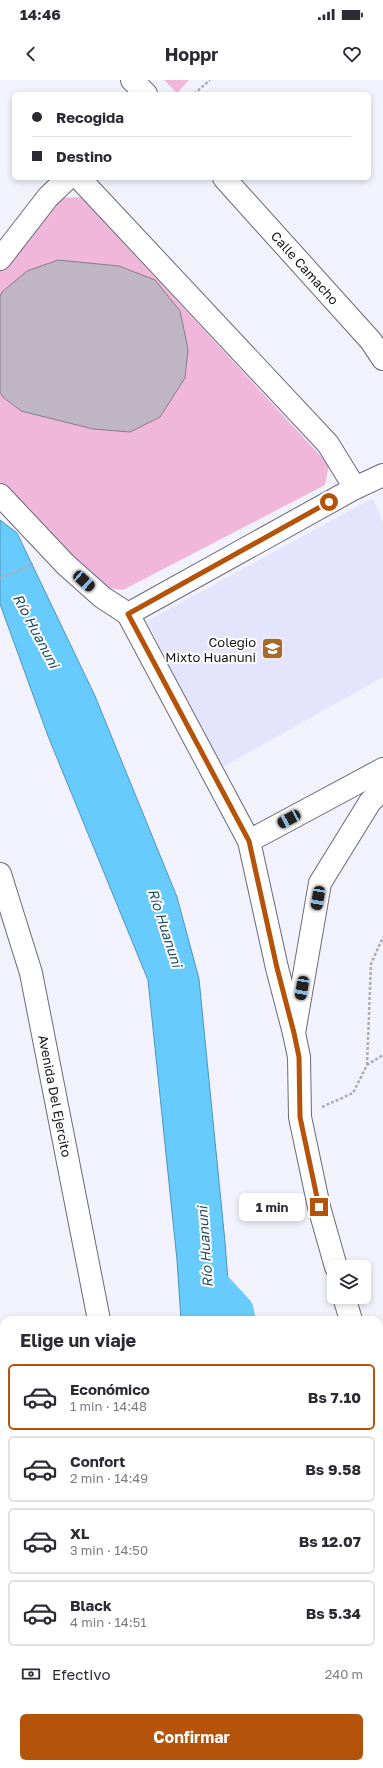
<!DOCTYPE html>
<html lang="es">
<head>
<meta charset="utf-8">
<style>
	:root { --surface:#fff; --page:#f2f2f3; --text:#2b2b33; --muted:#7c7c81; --line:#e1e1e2; --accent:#b45309 }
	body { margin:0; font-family:"Golos Text",sans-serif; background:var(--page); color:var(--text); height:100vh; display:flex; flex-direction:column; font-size:15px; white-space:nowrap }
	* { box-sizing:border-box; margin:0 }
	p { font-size:13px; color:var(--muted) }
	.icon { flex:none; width:22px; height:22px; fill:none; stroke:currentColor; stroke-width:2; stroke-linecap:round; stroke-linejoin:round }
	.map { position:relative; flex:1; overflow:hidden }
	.drawer { position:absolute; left:0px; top:1236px; width:383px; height:452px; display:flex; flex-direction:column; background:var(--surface); border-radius:12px 12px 0 0; box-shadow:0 2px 6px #0003 }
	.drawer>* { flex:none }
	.hud { position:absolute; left:12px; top:12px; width:359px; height:88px; border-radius:6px; box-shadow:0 2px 6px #0003; display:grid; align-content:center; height:88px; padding:0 20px; background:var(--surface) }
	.fabs { position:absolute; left:327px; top:1180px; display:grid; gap:8px }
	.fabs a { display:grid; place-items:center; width:44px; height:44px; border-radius:6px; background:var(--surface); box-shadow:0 2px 6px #0003; font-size:20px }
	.end { position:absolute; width:18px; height:18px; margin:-9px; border:5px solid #b45309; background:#fff; box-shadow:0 0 0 2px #fff }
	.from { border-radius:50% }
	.bubble { position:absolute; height:28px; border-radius:6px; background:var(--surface); box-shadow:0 2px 6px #0003; font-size:13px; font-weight:700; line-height:28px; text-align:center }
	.car { position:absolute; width:12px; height:24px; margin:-12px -6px; border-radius:5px; box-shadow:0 0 3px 1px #0007; background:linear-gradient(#222 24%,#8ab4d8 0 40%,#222 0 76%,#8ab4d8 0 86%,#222 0) }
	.hud b { display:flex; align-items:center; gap:14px; height:38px; font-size:15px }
	.hud b+b { border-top:1px solid var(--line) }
	.hud i { width:10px; height:10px; background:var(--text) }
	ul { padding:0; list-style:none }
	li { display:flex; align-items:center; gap:12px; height:66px; margin:0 8px 6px; padding:0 12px; border:2px solid var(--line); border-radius:6px }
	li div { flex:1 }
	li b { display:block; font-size:15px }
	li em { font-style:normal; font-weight:700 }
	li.on { border-color:var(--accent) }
	li>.icon { width:36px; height:36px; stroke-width:1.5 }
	h2 { padding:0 20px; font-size:18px; line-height:48px }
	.pay { display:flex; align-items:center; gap:10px; height:44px; padding:0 20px; font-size:15px }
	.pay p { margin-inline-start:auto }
	.button { display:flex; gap:8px; margin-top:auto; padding:8px 20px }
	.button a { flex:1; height:46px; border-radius:6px; background:var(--accent); color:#fff; font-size:16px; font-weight:700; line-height:46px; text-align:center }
	.status { display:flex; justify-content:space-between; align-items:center; height:28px; padding:0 20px; background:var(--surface); direction:ltr }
	.status svg { height:11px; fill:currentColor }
	header { display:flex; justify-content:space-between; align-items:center; height:52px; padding:0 20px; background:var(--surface); font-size:18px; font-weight:700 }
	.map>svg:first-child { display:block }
	.built { fill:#e4e4fc }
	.green { fill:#f0b7db }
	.water { fill:#67ccfd; stroke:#4e94b8 }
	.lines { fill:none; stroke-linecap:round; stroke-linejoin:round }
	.canal { stroke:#67ccfd; stroke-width:25 }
	.building { fill:#bfb5c4; stroke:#867d8b }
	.minor-casing { stroke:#696978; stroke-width:24 }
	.major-casing { stroke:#696978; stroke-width:24 }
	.path { stroke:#acacb5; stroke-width:2.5; stroke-dasharray:3 2; stroke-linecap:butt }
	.minor { stroke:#fff; stroke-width:22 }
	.major { stroke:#fff; stroke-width:22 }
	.route { stroke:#b45309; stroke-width:5 }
	.labels { text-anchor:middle; stroke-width:4; stroke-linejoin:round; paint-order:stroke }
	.street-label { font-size:13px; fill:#121218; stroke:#fff }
	.poi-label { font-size:13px; fill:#121218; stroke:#fff; text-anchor:end }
	.water-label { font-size:14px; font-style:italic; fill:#244f63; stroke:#fff }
</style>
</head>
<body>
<div class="status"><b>14:46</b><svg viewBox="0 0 49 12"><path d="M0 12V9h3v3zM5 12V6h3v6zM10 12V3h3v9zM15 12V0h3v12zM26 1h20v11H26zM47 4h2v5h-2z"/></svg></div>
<header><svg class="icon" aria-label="back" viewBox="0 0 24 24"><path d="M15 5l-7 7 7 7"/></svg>Hoppr<svg class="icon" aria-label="heart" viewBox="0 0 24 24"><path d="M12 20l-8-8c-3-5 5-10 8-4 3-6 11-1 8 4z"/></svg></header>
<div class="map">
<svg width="383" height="1688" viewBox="0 0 383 1688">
	<rect width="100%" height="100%" fill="#f2f2fc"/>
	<g class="built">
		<polygon points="373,418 383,443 383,597 221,688 147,541"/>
		<polygon points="0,1435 4,1437 4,1684 62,1684 61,1688 0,1688"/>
		<polygon points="379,1629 383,1632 383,1688 267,1688 266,1684 379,1684"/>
	</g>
	<g class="green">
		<polygon points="164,0 189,0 177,13"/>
		<polygon points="81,117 329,385 325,405 123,510 96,506 0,402 0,191 56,118"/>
	</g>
	<g class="water">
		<polygon points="0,440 17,453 95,616 177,817 199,899 225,1162 231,1240 181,1240 177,1180 148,900 48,656 0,524"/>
		<polygon points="185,1684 266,1684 267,1688 184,1688"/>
	</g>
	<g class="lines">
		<g class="canal">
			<polyline points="207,1192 241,1229 243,1240"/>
			<polyline points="379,1629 383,1632"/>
		</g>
	</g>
	<polygon class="building" points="58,180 119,186 155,200 180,231 188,269 185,298 160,337 130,352 93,349 21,331 3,317 0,312 0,216 2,212 27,191"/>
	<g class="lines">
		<defs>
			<g id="minor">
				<polyline points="132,0 146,14"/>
				<polyline points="79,98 328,364 355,408"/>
				<path id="s1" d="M 224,98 L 371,261 L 383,279"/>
				<polyline points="0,179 48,117 68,98"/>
				<polyline points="0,415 66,485 102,517 128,534"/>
				<polyline points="249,761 383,689"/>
				<path id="s2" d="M 0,794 L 31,893 L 99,1240"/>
				<polyline points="294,953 277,888 249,761 128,534 355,408 383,395"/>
				<polyline points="336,1187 319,1127 300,1037 299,977 294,953 320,803 370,722 383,709"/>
				<polyline points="344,1217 351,1240"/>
				<polyline points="379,1344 383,1359"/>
				<polyline points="0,1413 4,1416"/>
				<polyline points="84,1688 85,1684"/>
			</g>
			<g id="major">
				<polyline points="379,1549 383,1546"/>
				<polyline points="170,1688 176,1684"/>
			</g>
		</defs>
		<use href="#minor" class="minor-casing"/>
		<use href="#major" class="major-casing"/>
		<g class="path">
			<polyline points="194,14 210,0"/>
			<polyline points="0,498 33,484"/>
			<polyline points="367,985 371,884 383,857"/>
			<polyline points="322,1027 353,1013 367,985 383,975"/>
		</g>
		<use href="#minor" class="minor"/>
		<use href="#major" class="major"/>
	</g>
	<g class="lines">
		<polyline class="route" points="319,1127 300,1037 299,977 294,953 277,888 249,761 128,534 329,422"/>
	</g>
	<defs>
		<symbol id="school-square" viewBox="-11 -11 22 22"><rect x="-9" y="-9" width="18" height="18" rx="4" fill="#a76a2d" stroke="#fff"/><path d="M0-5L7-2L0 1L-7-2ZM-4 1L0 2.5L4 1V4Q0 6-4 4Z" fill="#fff"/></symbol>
	</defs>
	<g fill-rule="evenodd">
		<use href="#school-square" x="260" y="556" width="25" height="25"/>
	</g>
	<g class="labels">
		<g class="street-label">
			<text dy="5" stroke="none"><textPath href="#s1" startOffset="121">Calle Camacho</textPath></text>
			<text dy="5" stroke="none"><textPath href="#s2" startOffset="229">Avenida Del Ejercito</textPath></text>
		</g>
		<g class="poi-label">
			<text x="256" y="567">Colegio<tspan x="256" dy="15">Mixto Huanuni</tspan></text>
		</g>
		<g class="water-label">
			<text transform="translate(36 551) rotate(62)" y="5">Río Huanuni</text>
			<text transform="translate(165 848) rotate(72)" y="5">Río Huanuni</text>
			<text transform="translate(205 1167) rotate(-94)" y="5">Río Huanuni</text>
		</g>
	</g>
</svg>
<div class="fabs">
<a><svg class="icon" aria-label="layers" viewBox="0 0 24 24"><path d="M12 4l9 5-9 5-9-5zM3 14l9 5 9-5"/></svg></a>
</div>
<i class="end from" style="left:329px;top:422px"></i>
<i class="end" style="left:319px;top:1127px"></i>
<div class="bubble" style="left:239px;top:1113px;width:66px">1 min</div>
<i class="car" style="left:84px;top:501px;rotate:132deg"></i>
<i class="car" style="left:289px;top:739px;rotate:242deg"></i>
<i class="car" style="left:318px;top:818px;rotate:190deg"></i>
<i class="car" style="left:302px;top:908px;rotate:190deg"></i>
<div class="hud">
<b><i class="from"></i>Recogida</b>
<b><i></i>Destino</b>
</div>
<section class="drawer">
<h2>Elige un viaje</h2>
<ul>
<li class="on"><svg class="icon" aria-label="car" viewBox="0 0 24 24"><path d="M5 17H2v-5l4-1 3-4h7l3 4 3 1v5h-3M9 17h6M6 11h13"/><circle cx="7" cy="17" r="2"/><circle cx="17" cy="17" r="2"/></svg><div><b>Económico</b><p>1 min · 14:48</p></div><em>Bs 7.10</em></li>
<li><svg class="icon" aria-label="car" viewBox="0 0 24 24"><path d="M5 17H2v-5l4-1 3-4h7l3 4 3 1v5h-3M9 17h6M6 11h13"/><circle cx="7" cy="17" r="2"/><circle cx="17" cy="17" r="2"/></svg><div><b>Confort</b><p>2 min · 14:49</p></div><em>Bs 9.58</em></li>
<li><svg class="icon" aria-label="car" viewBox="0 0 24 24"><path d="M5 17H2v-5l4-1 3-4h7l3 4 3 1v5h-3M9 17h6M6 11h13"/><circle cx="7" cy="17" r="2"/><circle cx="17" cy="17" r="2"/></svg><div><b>XL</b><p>3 min · 14:50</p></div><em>Bs 12.07</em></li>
<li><svg class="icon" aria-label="car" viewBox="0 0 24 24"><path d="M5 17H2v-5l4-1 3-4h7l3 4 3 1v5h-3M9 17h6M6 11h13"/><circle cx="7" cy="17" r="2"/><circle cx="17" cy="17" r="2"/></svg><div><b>Black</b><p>4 min · 14:51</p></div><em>Bs 5.34</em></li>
</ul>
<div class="pay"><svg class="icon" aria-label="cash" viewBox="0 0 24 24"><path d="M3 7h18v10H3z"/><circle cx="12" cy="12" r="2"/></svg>Efectivo<p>240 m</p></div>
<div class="button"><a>Confirmar</a></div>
</section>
</div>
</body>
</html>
